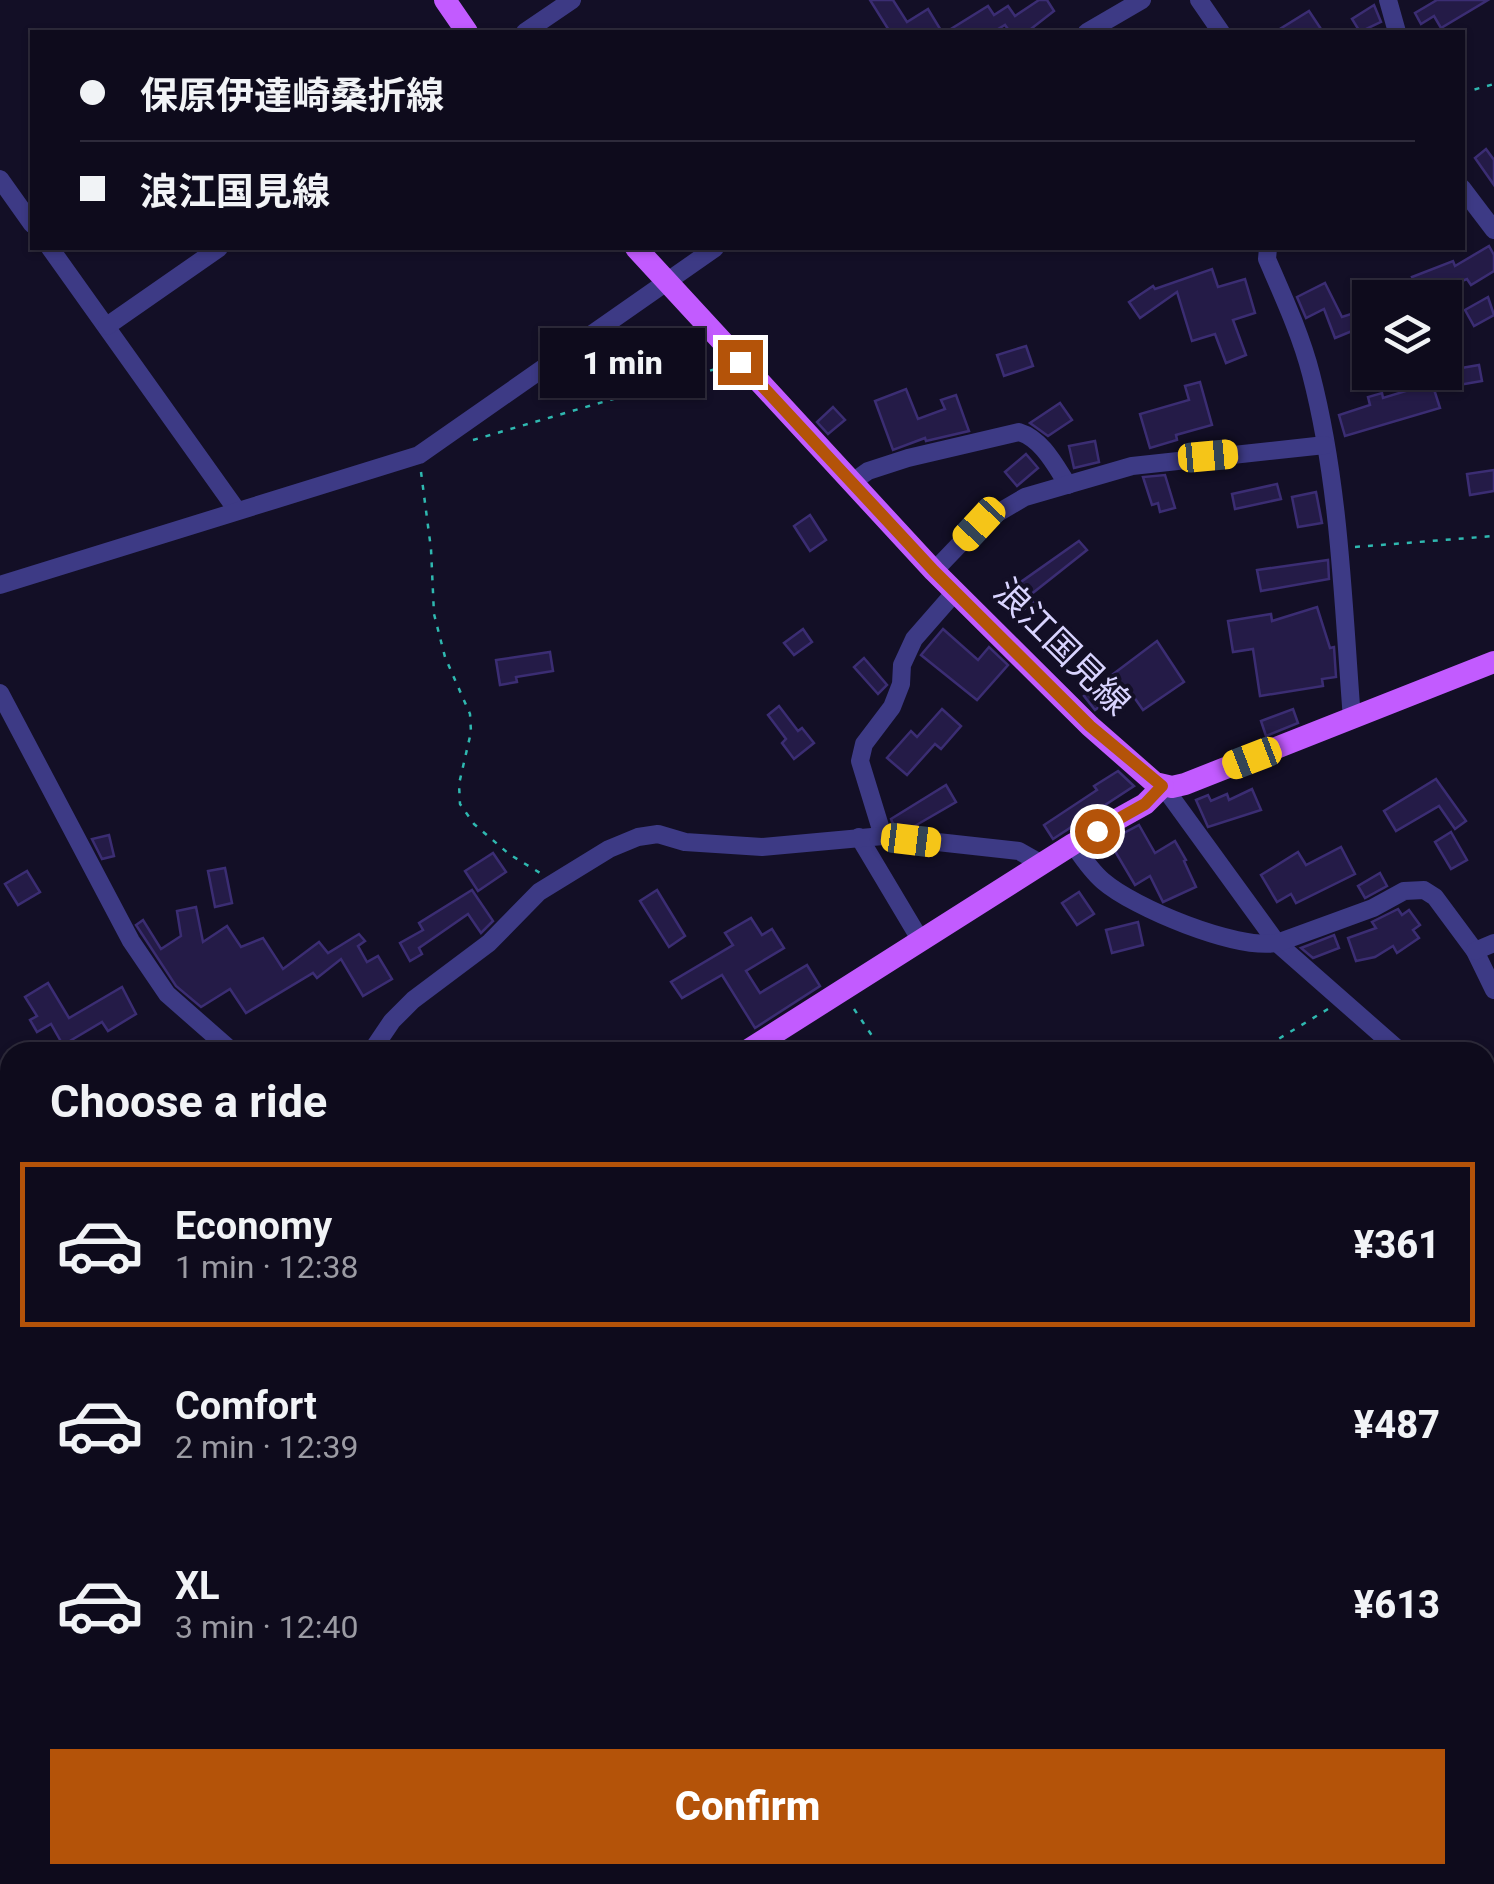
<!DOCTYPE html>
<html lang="en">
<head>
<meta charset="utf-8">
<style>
	:root { --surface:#0e0b1c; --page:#171425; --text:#f1f3f6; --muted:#9b9ba3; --line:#2e2b3b; --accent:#b45309 }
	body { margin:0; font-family:Roboto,"Noto Sans JP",sans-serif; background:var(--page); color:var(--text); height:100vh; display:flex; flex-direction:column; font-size:38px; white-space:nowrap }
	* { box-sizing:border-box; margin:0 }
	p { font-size:32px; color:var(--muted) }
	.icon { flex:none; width:55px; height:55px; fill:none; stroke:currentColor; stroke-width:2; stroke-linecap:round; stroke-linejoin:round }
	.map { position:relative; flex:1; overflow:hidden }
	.panel { position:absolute; left:0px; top:1042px; width:1495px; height:842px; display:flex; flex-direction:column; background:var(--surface); border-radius:30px 30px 0 0; box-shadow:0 2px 8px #0004,0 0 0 2px var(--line) }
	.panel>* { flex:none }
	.guide { position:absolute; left:30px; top:30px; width:1435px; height:220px; border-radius:0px; box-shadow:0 2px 8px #0004,0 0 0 2px var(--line); display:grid; align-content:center; height:220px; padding:0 50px; background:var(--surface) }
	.controls { position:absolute; left:1352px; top:280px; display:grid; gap:20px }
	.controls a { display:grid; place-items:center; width:110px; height:110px; border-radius:0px; background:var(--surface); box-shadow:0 2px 8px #0004,0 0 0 2px var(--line); font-size:50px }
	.end { position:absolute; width:45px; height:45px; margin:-22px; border:12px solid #b45309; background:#fff; box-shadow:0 0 0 5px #fff }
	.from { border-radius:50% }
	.bubble { position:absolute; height:70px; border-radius:0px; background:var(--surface); box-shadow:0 2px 8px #0004,0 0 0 2px var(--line); font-size:32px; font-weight:800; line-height:70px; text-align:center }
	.car { position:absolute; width:30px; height:60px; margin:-30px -15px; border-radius:12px; box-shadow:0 0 8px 2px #0007; background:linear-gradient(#f5c518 24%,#345 0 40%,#f5c518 0 76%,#345 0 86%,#f5c518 0) }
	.guide b { display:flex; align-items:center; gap:35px; height:95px; font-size:38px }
	.guide b+b { border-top:2px solid var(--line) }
	.guide i { width:25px; height:25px; background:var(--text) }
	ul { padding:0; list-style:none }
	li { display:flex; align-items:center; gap:30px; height:165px; margin:0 20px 15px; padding:0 30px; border:5px solid transparent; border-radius:0px }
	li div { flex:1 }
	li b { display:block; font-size:38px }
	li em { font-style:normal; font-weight:800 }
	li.current { border-color:var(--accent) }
	li>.icon { width:90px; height:90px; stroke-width:1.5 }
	h2 { padding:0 50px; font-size:45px; line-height:120px }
	.action { display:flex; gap:20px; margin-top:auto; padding:20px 50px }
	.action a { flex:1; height:115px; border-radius:0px; background:var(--accent); color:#fff; font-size:40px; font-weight:800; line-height:115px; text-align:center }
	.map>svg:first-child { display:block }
	.building { fill:#241b47; stroke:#3b2d73; stroke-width:2.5 }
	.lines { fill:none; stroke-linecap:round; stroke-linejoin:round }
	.path { stroke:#2fb8b0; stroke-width:2.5; stroke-dasharray:5 8; stroke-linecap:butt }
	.minor { stroke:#3d3a85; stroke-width:18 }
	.major { stroke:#c25bff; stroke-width:22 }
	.route { stroke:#b45309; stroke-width:12 }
	.labels { text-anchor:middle; stroke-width:8; stroke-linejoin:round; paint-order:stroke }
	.street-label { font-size:35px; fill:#d9d4ff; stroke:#130f26 }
</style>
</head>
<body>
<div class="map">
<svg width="1494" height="1884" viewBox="0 0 1494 1884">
	<rect width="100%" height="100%" fill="#130f26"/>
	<g class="building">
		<polygon points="870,0 893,0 907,22 928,9 942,32 890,32"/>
		<polygon points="1039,0 1047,0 1054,11 1027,32 1010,32 1005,25 993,32 946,32 988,6 994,15 1008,6 1015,16"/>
		<polygon points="1437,0 1488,0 1441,28 1434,16 1421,24 1415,13"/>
		<polygon points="1374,5 1381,22 1360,32 1352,19"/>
		<polygon points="1309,11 1323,32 1275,32"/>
		<polygon points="1486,149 1494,160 1494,185 1475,158"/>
		<polygon points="1489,246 1494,255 1494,271 1471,285 1467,279 1421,297 1412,277 1453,261 1455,266"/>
		<polygon points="1212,269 1218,287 1245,279 1255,313 1233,320 1246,355 1226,363 1215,334 1192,341 1177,292 1140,318 1129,302 1153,286 1155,289"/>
		<polygon points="1325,283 1342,317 1351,314 1357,329 1335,338 1324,309 1306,318 1297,297"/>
		<polygon points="1488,297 1494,315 1474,326 1465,310"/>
		<polygon points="1026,346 1033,366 1004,376 997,355"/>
		<polygon points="1479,365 1482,381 1441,388 1438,372"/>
		<polygon points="1200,382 1212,425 1176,435 1177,440 1150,448 1140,414 1189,400 1185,386"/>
		<polygon points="1432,383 1440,408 1345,436 1339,415 1370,405 1368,397 1382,393 1383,398"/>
		<polygon points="906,389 918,419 945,409 941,400 956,395 969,431 926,441 925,438 893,450 875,401"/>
		<polygon points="1060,403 1072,420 1048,436 1030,423"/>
		<polygon points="833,407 845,420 828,434 817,422"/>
		<polygon points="1095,441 1099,462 1074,468 1069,446"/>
		<polygon points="1026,454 1038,468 1017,486 1005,472"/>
		<polygon points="1494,470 1494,491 1470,495 1467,474"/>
		<polygon points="1165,475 1175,508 1160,512 1158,503 1152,505 1143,477"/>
		<polygon points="1277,484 1281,499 1235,509 1232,494"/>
		<polygon points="1316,492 1322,523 1298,527 1292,497"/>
		<polygon points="810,515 826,540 810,551 794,526"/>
		<polygon points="1079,541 1087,550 1029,596 1034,602 1023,610 1008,591"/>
		<polygon points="1328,560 1329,579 1261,591 1257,570"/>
		<polygon points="1317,607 1330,648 1334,647 1336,677 1322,679 1323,686 1260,696 1253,649 1233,652 1228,621 1271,614 1272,621"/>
		<polygon points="803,629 812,642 794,655 784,643"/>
		<polygon points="943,629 978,660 989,647 1008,665 977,700 921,655"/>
		<polygon points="1157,641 1184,682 1143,710 1129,690 1105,707 1103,704 1095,710 1084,696"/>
		<polygon points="550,652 553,671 516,677 517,682 500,685 496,660"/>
		<polygon points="864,658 887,685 878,694 854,667"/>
		<polygon points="779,706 798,731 802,728 814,743 794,759 782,743 786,739 768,715"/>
		<polygon points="942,709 961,726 941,749 935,744 907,775 887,758 911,731 917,737"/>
		<polygon points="1293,709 1298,723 1266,736 1261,721"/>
		<polygon points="1118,771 1134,786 1053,839 1044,825 1097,790 1094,786"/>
		<polygon points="1436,779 1466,821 1455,829 1439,806 1396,831 1384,811"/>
		<polygon points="946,785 956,802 913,827 893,824 891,819"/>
		<polygon points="1252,789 1261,810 1208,827 1196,800 1208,795 1211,801 1227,794 1229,800"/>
		<polygon points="1139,825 1155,853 1175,841 1186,860 1184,861 1196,887 1163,902 1150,876 1135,885 1109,841"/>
		<polygon points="1451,832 1467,860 1451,869 1435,842"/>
		<polygon points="109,835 114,856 102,859 92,839"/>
		<polygon points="1341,847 1355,874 1296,903 1291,894 1277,902 1261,875 1298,852 1306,865"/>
		<polygon points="493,853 506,872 478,891 465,871"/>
		<polygon points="225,868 232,903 215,907 208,871"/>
		<polygon points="27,871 40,892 18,905 5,884"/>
		<polygon points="1380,873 1387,886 1365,898 1358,886"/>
		<polygon points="472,890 493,921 481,933 468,914 419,948 422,954 410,961 400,943 423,930 419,923"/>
		<polygon points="657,890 685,936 669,947 640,901"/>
		<polygon points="1079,892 1094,914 1077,925 1062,903"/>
		<polygon points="196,907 203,942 227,926 241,947 263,938 283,969 319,942 328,953 359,934 365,941 358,946 367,962 378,956 392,979 363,996 341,959 317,978 313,973 246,1013 230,989 201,1007 176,986 136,925 143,920 161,949 181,936 177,911"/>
		<polygon points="1398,909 1402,915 1409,910 1420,925 1413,930 1419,938 1397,953 1393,946 1375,957 1356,961 1348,938 1376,928 1372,922"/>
		<polygon points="751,918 762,935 772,929 784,948 746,971 760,993 807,965 820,986 755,1028 722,975 682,998 671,982 733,945 725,933"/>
		<polygon points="1138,922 1143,945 1112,953 1106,930"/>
		<polygon points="1334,935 1339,948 1313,958 1301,948"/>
		<polygon points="48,983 69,1018 122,987 136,1014 108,1031 102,1022 63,1045 51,1024 37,1032 30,1020 37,1016 25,997"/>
	</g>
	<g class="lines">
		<g class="path">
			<polyline points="1462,93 1494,84"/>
			<polyline points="473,440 719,368"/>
			<polyline points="421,472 431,549 434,614 445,657 470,714 471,732 459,784 460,804 474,824 509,854 540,873"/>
			<polyline points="1355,547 1494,536"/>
			<polyline points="854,1009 883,1052"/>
			<polyline points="1257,1052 1328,1009"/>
			<polyline points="1485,1615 1494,1614"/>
			<polyline points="1485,1735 1494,1733"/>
			<polyline points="806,1884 817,1875"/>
			<polyline points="989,1884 1003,1875"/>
		</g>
		<g class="minor">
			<polyline points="1199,0 1221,32"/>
			<polyline points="1388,0 1397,32"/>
			<polyline points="525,32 572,0"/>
			<polyline points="1087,32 1142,0"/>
			<polyline points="0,179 32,224"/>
			<polyline points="1462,188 1494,230"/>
			<polyline points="50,248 236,509"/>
			<path d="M 1268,248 L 1267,259 C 1283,296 1301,335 1311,374 C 1340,486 1343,604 1352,719"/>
			<polyline points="107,326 219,248"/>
			<path d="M 854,481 L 868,471 L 908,458 L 1019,432 C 1042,439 1055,465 1068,485"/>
			<polyline points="934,571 979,524 1025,497 1132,466 1325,445"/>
			<polyline points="0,585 419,455 715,248"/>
			<polyline points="0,693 131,941 167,994 233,1052"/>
			<polyline points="1163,786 1277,943 1401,1052"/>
			<polyline points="883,836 860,761 864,744 892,707 901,684 902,665 914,639 956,591"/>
			<polyline points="859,837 921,941"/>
			<path d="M 1073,844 C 1082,857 1091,871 1103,881 C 1134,908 1236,950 1277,943 L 1373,908 L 1404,891 L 1424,890 L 1435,897 L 1475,951 L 1494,990"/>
			<polyline points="1475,951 1494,943"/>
			<polyline points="371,1052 392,1021 413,1000 489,943 539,892 609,849 638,837 658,834 685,842 762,847 883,836 1019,851 1042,864"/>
			<polyline points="1485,1125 1494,1133"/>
			<polyline points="0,1138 10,1141"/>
			<polyline points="1485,1177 1494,1172"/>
			<polyline points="0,1474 10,1491"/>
			<polyline points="0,1667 10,1660"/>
			<polyline points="195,1875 201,1884"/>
			<polyline points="334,1884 359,1875"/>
		</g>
		<g class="major">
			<polyline points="445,0 467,32"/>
			<polyline points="636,248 934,571 1090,726 1155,783 1172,787 1185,784 1494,662"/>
			<polyline points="745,1052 1073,844 1145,804 1163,786"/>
			<polyline points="0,1503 10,1499"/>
		</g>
	</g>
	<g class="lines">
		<polyline class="route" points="740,362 934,571 1090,726 1162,786 1145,804 1097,831"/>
	</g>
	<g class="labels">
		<g class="street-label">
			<text transform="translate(1062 647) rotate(45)" y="12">浪江国見線</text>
		</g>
	</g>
</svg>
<div class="controls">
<a><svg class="icon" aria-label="layers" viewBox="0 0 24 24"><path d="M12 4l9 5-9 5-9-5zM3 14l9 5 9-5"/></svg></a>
</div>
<i class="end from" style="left:1097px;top:831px"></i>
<i class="end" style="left:740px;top:362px"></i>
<div class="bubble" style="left:540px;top:328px;width:165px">1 min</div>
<i class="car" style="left:1208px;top:456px;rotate:85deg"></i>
<i class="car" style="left:979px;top:524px;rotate:223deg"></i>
<i class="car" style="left:1252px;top:758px;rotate:249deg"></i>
<i class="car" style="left:911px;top:840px;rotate:97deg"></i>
<div class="guide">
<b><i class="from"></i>保原伊達崎桑折線</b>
<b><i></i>浪江国見線</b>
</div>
<section class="panel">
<h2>Choose a ride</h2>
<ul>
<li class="current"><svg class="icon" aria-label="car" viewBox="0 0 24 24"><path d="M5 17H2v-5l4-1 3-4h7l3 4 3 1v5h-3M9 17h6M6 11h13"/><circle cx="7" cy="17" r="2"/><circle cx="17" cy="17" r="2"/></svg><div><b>Economy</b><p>1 min · 12:38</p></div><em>¥361</em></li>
<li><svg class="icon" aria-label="car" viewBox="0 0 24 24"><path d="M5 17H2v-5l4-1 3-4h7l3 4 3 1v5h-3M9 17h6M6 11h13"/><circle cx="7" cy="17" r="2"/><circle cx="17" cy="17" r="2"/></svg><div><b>Comfort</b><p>2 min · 12:39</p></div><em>¥487</em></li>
<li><svg class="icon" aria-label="car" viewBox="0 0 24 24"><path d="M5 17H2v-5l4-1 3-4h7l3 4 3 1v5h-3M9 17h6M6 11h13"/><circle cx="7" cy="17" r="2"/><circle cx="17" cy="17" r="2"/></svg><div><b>XL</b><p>3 min · 12:40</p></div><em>¥613</em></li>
</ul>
<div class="action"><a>Confirm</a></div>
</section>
</div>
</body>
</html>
